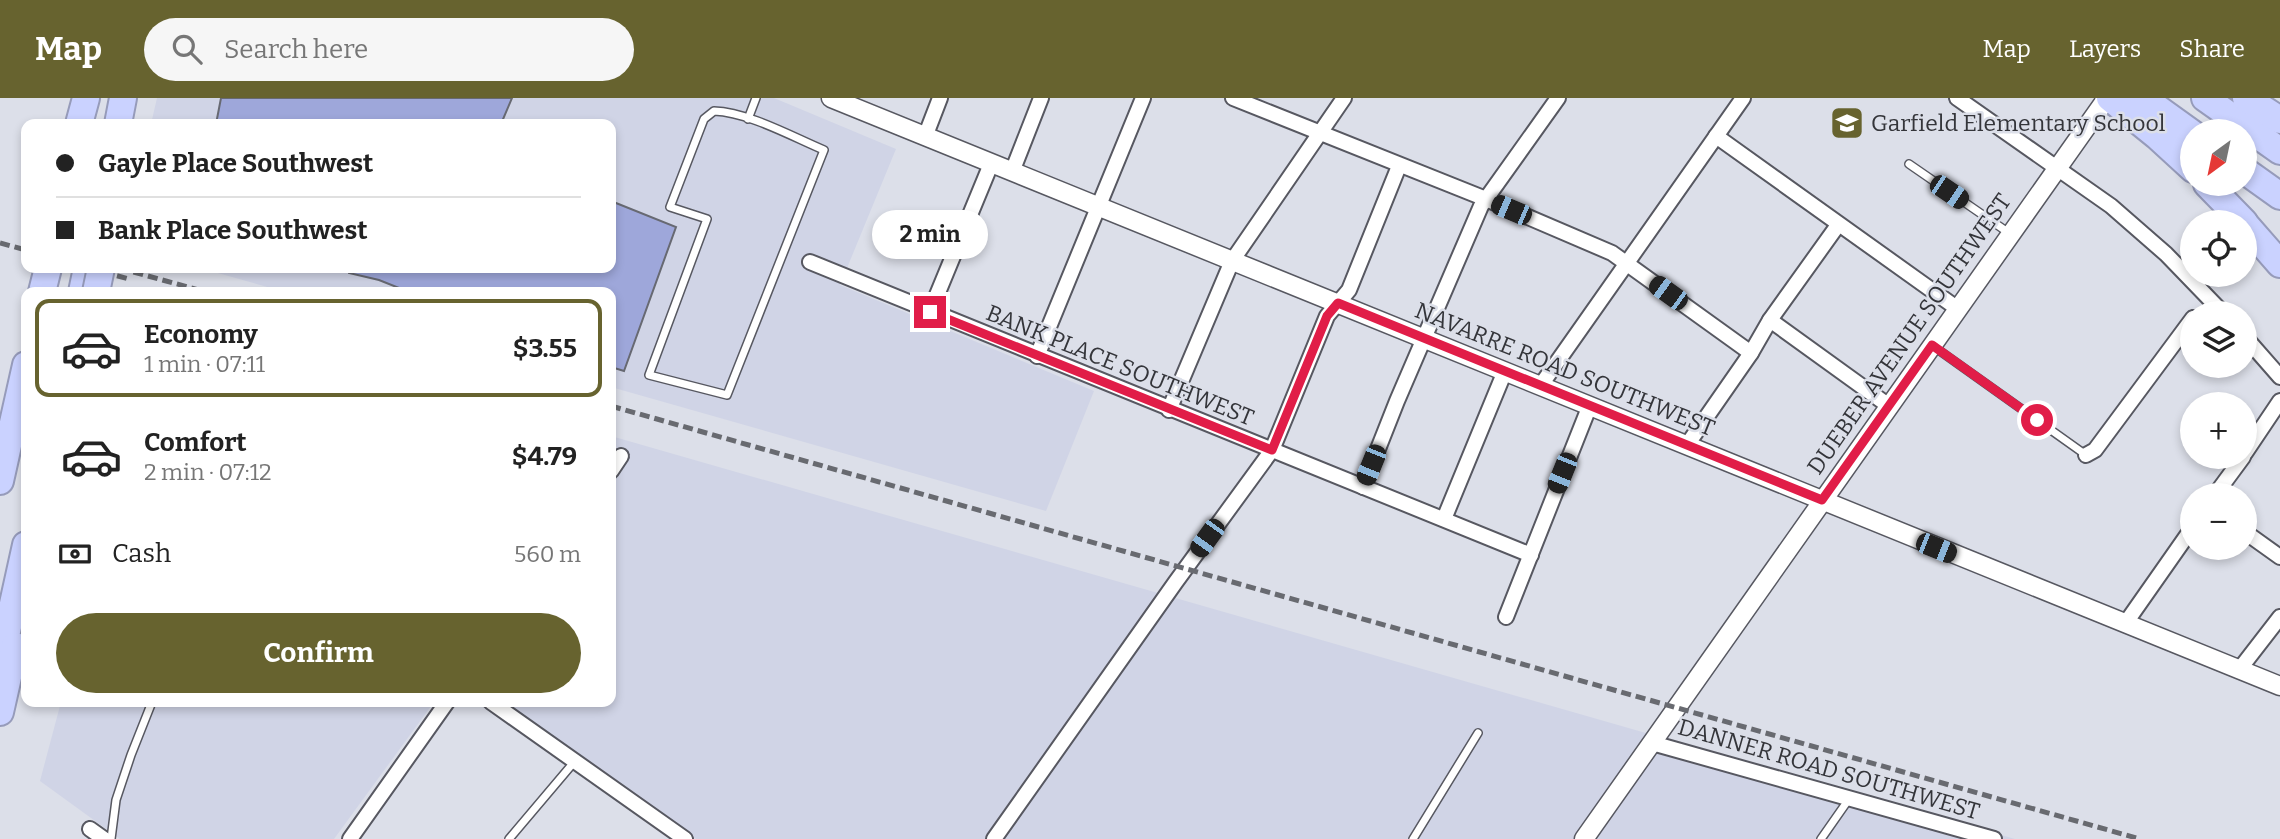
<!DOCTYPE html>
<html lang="en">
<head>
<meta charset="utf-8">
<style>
	:root { --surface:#fff; --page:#f6f6f6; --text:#222; --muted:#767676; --line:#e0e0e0; --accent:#67632f }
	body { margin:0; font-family:Bitter,serif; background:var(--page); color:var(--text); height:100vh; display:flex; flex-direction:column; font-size:26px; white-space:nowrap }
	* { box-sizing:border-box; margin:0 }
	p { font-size:23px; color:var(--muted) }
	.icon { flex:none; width:38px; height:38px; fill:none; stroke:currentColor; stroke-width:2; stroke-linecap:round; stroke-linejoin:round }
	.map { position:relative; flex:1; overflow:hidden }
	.panel { position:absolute; left:21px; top:189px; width:595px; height:420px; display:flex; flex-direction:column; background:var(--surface); border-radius:14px; box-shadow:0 4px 10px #0003 }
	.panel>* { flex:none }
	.guide { position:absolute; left:21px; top:21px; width:595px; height:154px; border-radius:14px; box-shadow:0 4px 10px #0003; display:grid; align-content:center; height:154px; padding:0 35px; background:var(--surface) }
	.needle { width:46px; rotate:213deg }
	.buttons { position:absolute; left:2180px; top:21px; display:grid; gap:14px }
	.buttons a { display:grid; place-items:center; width:77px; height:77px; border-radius:50%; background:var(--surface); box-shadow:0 4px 10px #0003; font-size:35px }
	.end { position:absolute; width:32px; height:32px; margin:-16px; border:9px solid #e11d48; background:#fff; box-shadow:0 0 0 4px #fff }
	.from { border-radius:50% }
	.bubble { position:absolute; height:49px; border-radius:24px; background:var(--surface); box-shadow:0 4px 10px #0003; font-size:23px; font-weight:700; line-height:49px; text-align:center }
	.car { position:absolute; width:21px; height:42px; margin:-21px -10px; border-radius:9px; box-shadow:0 0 5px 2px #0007; background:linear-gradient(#222 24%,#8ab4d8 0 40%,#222 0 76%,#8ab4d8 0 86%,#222 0) }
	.guide b { display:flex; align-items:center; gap:24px; height:66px; font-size:26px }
	.guide b+b { border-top:2px solid var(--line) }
	.guide i { width:18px; height:18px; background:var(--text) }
	ul { padding:12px 0 0; list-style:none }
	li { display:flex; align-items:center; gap:21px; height:98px; margin:0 14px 10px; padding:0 21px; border:4px solid transparent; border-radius:14px }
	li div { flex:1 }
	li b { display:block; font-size:26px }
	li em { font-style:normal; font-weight:700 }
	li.active { border-color:var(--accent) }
	li>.icon { width:63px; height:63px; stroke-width:1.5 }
	.pay { display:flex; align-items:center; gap:18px; height:77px; padding:0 35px; font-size:26px }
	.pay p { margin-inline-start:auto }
	.action { display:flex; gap:14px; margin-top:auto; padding:14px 35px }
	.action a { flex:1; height:80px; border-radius:42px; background:var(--accent); color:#fff; font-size:28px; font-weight:700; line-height:80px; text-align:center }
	header { display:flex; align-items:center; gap:42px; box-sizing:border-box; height:98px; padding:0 35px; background:var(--accent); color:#fff }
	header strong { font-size:33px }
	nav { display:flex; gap:38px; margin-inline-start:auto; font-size:24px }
	.search { width:490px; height:63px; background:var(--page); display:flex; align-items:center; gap:18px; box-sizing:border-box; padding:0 24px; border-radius:38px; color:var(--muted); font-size:26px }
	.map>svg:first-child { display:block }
	.built { fill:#d0d4e6 }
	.building { fill:#9ea7da; stroke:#676972; stroke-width:2 }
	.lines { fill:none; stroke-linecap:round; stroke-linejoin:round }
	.service-casing { stroke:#575861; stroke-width:10 }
	.minor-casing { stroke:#575861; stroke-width:18 }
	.tertiary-casing { stroke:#575861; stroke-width:21 }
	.motorway-casing { stroke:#969bba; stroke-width:30 }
	.service { stroke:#fff; stroke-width:7 }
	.minor { stroke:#fff; stroke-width:14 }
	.tertiary { stroke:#fff; stroke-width:18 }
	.motorway { stroke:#cad2ff; stroke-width:26 }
	.rail { stroke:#686a70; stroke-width:5; stroke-dasharray:10 5; stroke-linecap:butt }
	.motorway-bridge-casing { stroke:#969bba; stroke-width:30; stroke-linecap:butt }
	.motorway-bridge { stroke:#cad2ff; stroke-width:26 }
	.route { stroke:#e11d48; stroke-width:9 }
	.labels { text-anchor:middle; stroke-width:5; stroke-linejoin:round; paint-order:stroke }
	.poi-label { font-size:23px; fill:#34353a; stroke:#dcdfe9; text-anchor:start }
	.street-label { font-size:23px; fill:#34353a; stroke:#dcdfe9 }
</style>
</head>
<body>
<header>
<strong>Map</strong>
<div class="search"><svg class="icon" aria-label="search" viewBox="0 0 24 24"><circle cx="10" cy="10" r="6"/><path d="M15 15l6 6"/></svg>Search here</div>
<nav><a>Map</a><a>Layers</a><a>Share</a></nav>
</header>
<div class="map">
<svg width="2280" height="741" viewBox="0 0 2280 741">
	<rect width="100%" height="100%" fill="#dcdfe9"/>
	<g class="built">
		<polygon points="157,0 774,0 896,51 840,187 1094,293 1046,413 611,289 611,194 285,194 200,170 611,170 611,26 151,26"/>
		<polygon points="611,338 2015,741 696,741 504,604 611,604"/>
		<polygon points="61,604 434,604 334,741 120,741 40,683"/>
	</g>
	<g class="building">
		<polygon points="221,0 512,0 501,26 216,26"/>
		<polygon points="611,103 676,129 624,273 611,269 611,194 409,194 379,182 349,175 349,170 611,170"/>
	</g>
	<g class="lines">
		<defs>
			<g id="service">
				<path d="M 714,13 C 748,14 793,39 824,52 L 727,297 L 649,277 L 707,121 L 670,109 L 704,21 Z"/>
				<polyline points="748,21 756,0"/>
				<polyline points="1909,66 2009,135"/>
				<polyline points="1933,248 2086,357"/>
				<polyline points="111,741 116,702 131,657 152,604"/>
				<polyline points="509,741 575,663"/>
				<polyline points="1413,741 1478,635"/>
				<polyline points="1821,741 1849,701"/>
			</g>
			<g id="minor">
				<polyline points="1233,0 1486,101 1612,155 1751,255"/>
				<polyline points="1957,0 2111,108 2166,156 2223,215"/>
				<polyline points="1716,38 1958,211"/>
				<polyline points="925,39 940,0"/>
				<polyline points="1012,74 1041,0"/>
				<polyline points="810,164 1531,457"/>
				<polyline points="930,214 991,66"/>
				<polyline points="1770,222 1889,308"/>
				<polyline points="2245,239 2280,279"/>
				<polyline points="1037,258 1143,0"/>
				<polyline points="1541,287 1743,0"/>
				<polyline points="1169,312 1232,163 1344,0"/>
				<polyline points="1687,347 1751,255 1770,222 1838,127"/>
				<polyline points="2245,355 2280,303"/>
				<polyline points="2086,357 2095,352 2193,220"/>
				<polyline points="611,373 621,358"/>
				<polyline points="1363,389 1397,303 1481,108 1558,0"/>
				<polyline points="2215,397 2243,359"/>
				<polyline points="1444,421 1505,273"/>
				<polyline points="2245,434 2280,459"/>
				<polyline points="1506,519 1590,307"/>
				<polyline points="2125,526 2193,429"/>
				<polyline points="2239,572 2280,519"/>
				<polyline points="491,604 685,741"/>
				<polyline points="1652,645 1994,741"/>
				<polyline points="90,731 104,741"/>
				<polyline points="350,741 447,604"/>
				<polyline points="994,741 1175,485 1272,352 1327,218 1349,192 1399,68"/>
			</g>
			<g id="tertiary">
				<polyline points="831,0 2280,588"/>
				<polyline points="1584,741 2107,0"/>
			</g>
			<g id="motorway">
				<polyline points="2110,0 2157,38 2193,71"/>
				<polyline points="2143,0 2193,36"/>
				<polyline points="2205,0 2280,53"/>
				<polyline points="2246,0 2280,22"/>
				<polyline points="79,26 86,0"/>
				<polyline points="118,26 123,0"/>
				<polyline points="2245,73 2280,98"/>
				<polyline points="2207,86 2244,124"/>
				<polyline points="2245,126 2280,166"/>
				<polyline points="42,194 48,170"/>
				<polyline points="82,194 87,170"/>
				<polyline points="0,383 26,267"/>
				<polyline points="0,565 26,447"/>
				<polyline points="0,614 15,548"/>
			</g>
		</defs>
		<use href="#service" class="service-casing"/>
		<use href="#minor" class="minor-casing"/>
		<use href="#tertiary" class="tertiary-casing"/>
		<use href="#motorway" class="motorway-casing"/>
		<use href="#service" class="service"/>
		<use href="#minor" class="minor"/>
		<use href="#tertiary" class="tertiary"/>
		<use href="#motorway" class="motorway"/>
		<g class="rail">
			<polyline points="0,145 26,152"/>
			<polyline points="88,170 129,181"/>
			<polyline points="119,170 206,194"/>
			<polyline points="611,308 2140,741"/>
		</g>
		<defs>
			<polyline id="motorway-bridge" points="96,194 101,170"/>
		</defs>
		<use href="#motorway-bridge" class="motorway-bridge-casing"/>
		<use href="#motorway-bridge" class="motorway-bridge"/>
	</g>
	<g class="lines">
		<polyline class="route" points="930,214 1272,352 1327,218 1338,205 1822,402 1932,247 2037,322"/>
	</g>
	<defs>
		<symbol id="school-square" viewBox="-11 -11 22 22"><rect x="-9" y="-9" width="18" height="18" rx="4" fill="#67632f" stroke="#dcdfe9"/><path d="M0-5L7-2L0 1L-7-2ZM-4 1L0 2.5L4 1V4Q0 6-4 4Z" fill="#fff"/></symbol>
	</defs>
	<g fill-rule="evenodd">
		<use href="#school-square" x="1828" y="6" width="38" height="38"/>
	</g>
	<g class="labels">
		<g class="poi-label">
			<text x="1871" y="33">Garfield Elementary School</text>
		</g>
		<g class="street-label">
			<text transform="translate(1909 236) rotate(-55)" y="8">DUEBER AVENUE SOUTHWEST</text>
			<text transform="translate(1120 267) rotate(22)" y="8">BANK PLACE SOUTHWEST</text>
			<text transform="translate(1565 271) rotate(22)" y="8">NAVARRE ROAD SOUTHWEST</text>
			<text transform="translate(1829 671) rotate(16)" y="8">DANNER ROAD SOUTHWEST</text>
		</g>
	</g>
</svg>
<div class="buttons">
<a><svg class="needle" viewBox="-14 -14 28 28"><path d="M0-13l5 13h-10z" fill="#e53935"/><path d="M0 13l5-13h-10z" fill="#767676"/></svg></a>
<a><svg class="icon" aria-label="locate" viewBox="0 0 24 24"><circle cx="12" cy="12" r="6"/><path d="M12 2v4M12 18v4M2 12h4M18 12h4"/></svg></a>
<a><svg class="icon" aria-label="layers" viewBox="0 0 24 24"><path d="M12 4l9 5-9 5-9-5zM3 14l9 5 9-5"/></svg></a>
<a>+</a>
<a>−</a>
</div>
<i class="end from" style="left:2037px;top:322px"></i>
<i class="end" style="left:930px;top:214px"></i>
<div class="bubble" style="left:872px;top:112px;width:116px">2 min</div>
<i class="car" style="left:1949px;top:94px;rotate:124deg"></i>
<i class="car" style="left:1511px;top:112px;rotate:293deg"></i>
<i class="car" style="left:1668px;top:195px;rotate:306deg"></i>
<i class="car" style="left:1371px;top:367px;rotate:202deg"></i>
<i class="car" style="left:1562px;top:375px;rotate:202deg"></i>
<i class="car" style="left:1207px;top:440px;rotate:216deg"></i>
<i class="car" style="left:1936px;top:450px;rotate:112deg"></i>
<div class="guide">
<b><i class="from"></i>Gayle Place Southwest</b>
<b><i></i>Bank Place Southwest</b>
</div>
<section class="panel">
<ul>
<li class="active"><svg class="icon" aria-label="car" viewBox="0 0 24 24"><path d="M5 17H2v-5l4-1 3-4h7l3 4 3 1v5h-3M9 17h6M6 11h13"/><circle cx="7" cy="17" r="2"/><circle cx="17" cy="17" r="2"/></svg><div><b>Economy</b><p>1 min · 07:11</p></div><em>$3.55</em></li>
<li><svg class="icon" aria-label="car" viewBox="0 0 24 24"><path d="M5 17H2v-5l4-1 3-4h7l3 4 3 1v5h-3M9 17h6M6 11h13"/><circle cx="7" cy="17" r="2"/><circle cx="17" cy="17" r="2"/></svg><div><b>Comfort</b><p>2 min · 07:12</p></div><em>$4.79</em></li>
</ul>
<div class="pay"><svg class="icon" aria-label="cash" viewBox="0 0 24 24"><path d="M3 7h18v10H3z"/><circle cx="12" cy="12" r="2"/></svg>Cash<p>560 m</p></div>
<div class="action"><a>Confirm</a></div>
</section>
</div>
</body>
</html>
